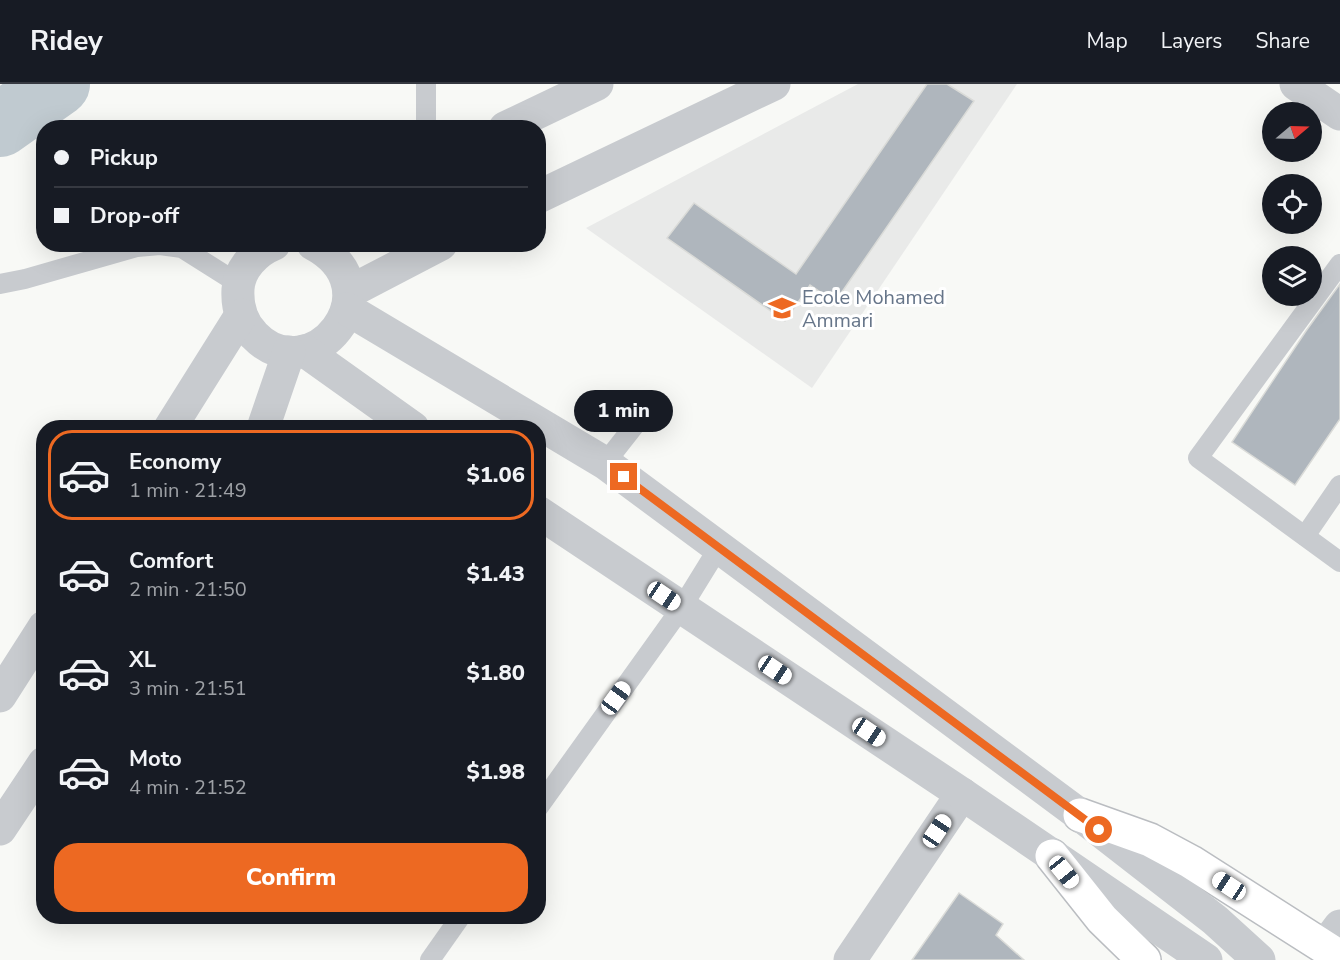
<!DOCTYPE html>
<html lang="en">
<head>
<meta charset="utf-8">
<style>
	:root { --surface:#171b24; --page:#20242c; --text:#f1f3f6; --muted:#9ea1a6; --line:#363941; --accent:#ed6922 }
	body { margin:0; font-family:"Nunito Sans",sans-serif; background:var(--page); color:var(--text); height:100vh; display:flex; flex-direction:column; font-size:22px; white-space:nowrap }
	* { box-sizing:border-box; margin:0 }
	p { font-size:20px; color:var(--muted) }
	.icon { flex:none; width:33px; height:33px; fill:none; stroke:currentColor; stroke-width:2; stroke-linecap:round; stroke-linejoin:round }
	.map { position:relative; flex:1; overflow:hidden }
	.sheet { position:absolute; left:36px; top:336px; width:510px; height:504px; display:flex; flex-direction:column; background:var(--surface); border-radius:24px; box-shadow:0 6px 24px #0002 }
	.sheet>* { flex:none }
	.hud { position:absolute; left:36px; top:36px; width:510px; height:132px; border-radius:24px; box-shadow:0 6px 24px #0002; display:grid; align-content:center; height:132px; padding:0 18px; background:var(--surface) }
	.needle { width:39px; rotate:71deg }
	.tools { position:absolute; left:1262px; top:18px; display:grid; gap:12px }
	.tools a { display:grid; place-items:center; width:60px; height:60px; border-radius:50%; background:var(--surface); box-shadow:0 6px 24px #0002; font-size:30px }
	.end { position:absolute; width:27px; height:27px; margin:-14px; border:8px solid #ed6922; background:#fff; box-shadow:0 0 0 3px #fff }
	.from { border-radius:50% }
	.bubble { position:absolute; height:42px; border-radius:21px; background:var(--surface); box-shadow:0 6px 24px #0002; font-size:20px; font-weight:800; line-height:42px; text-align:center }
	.car { position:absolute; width:18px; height:36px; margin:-18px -9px; border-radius:8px; box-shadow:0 0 4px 2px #0007; background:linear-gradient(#fff 24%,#345 0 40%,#fff 0 76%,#345 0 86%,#fff 0) }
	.hud b { display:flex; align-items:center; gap:21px; height:57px; font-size:22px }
	.hud b+b { border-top:2px solid var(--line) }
	.hud i { width:15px; height:15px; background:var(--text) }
	ul { padding:10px 0 0; list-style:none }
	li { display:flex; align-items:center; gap:18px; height:90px; margin:0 12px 9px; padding:0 6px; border:3px solid transparent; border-radius:24px }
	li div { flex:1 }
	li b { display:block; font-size:22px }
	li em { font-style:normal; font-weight:800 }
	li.selected { border-color:var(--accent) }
	li>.icon { width:54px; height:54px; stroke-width:1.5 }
	.cta { display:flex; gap:12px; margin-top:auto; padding:12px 18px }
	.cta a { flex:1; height:69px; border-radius:24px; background:var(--accent); color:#fff; font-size:24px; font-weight:800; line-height:69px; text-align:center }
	header { display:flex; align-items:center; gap:36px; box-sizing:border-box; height:84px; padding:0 30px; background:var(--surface); border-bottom:2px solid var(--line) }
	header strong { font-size:28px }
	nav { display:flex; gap:33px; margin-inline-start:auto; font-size:21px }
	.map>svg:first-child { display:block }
	.built { fill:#e9eae9 }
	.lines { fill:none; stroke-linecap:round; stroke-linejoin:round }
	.river { stroke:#c0cad0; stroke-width:64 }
	.building { fill:#afb6bd; stroke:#dadbd8; stroke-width:1.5 }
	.trunk-casing { stroke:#babdc1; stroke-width:36 }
	.service { stroke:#c8cbcf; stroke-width:20 }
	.minor { stroke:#c8cbcf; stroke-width:33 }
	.tertiary { stroke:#c8cbcf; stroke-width:33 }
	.trunk { stroke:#fff; stroke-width:33 }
	.route { stroke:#ed6922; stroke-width:8 }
	.labels { text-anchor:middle; stroke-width:6; stroke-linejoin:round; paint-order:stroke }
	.poi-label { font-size:20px; fill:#667589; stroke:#fff; text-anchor:start }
</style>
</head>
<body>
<header>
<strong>Ridey</strong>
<nav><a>Map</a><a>Layers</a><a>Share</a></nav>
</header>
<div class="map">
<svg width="1340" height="876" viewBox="0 0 1340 876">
	<rect width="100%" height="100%" fill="#f8f9f6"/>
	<polygon class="built" points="858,0 1017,0 812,304 586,144"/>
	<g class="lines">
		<polyline class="river" points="0,41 58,0"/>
	</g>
	<g class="building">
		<polygon points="927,0 947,0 974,17 835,218 810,201 785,237 667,154 694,119 796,190"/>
		<polygon points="1340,200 1340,335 1295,401 1232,358 1306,247"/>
		<polygon points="959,809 1003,840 996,851 1024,876 912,876"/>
	</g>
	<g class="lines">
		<defs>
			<g id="trunk">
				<polyline points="1080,731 1150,756 1191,778 1340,873"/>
				<polyline points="1052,772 1102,835 1144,876"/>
			</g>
		</defs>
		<use href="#trunk" class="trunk-casing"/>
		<g class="service">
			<polyline points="426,0 426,44"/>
			<polyline points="1340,180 1198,374 1340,478"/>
			<polyline points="0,200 25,195 137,163 160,161 182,164 239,200"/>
			<polyline points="605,379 638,337"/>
			<polyline points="1305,452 1340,401"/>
			<polyline points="538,724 682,523 719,463"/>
			<polyline points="430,876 461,832"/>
		</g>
		<g class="minor">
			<polyline points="1296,0 1340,30"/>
			<polyline points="1325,862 1340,842"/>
			<polyline points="850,876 962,710"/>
		</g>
		<g class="tertiary">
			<polyline points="505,44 597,0"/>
			<polyline points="538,113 774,0"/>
			<path d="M 274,160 C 256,167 239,185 238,205 C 237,223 241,238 254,251 C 310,310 399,206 313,160"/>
			<polyline points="349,208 441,160"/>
			<polyline points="347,225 605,379 1080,731 1215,836 1259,876"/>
			<polyline points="305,267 413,344"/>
			<polyline points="170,344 241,231"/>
			<polyline points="263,344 289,268"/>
			<polyline points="538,428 962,710 1206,876"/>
			<polyline points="0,612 44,543"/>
			<polyline points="0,745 44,679"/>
		</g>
		<use href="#trunk" class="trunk"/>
	</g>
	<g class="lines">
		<polyline class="route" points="624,393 1099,746"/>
	</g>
	<defs>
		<symbol id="school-bare" viewBox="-9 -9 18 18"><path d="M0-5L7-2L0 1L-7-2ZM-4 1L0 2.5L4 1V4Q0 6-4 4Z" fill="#ed6922" stroke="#fff" stroke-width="2.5" paint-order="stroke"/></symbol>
	</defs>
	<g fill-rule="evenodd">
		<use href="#school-bare" x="763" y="205" width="38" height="38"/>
	</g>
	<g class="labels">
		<g class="poi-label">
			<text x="802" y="220">Ecole Mohamed<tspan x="802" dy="23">Ammari</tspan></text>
		</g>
	</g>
</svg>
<div class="tools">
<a><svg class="needle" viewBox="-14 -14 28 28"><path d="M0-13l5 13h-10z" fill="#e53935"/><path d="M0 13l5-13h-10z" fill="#9ea1a6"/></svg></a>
<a><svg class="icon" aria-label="locate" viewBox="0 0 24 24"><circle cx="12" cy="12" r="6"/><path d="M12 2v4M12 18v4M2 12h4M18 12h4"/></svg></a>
<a><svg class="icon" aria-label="layers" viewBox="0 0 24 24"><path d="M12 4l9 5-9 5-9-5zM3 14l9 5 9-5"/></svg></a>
</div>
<i class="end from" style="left:1099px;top:746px"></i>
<i class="end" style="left:624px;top:393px"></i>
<div class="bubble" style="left:574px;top:306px;width:99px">1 min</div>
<i class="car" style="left:664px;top:512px;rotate:124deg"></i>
<i class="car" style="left:775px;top:586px;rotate:124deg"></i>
<i class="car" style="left:616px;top:614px;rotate:36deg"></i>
<i class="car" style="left:869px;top:648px;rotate:124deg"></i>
<i class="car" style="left:937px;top:747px;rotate:34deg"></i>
<i class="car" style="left:1064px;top:788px;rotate:141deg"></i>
<i class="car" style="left:1229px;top:802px;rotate:303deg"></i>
<div class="hud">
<b><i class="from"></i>Pickup</b>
<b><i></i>Drop-off</b>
</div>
<section class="sheet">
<ul>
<li class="selected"><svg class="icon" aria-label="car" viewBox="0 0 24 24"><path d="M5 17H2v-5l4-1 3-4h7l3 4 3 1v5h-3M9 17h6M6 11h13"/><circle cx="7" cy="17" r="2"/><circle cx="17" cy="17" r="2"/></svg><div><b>Economy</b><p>1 min · 21:49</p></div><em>$1.06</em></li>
<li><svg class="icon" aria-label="car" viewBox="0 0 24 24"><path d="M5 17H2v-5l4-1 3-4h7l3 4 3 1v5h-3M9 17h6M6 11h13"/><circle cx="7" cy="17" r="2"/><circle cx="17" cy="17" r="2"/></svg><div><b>Comfort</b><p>2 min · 21:50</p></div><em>$1.43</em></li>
<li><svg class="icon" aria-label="car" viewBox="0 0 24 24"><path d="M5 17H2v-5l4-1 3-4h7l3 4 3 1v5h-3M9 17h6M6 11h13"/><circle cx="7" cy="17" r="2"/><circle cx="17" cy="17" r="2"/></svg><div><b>XL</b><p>3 min · 21:51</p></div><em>$1.80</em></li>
<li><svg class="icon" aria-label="car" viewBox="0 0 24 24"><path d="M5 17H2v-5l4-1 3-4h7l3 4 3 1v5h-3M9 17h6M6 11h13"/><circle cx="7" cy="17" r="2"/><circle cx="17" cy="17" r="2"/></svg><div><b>Moto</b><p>4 min · 21:52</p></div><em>$1.98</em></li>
</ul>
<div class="cta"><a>Confirm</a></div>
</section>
</div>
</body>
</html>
